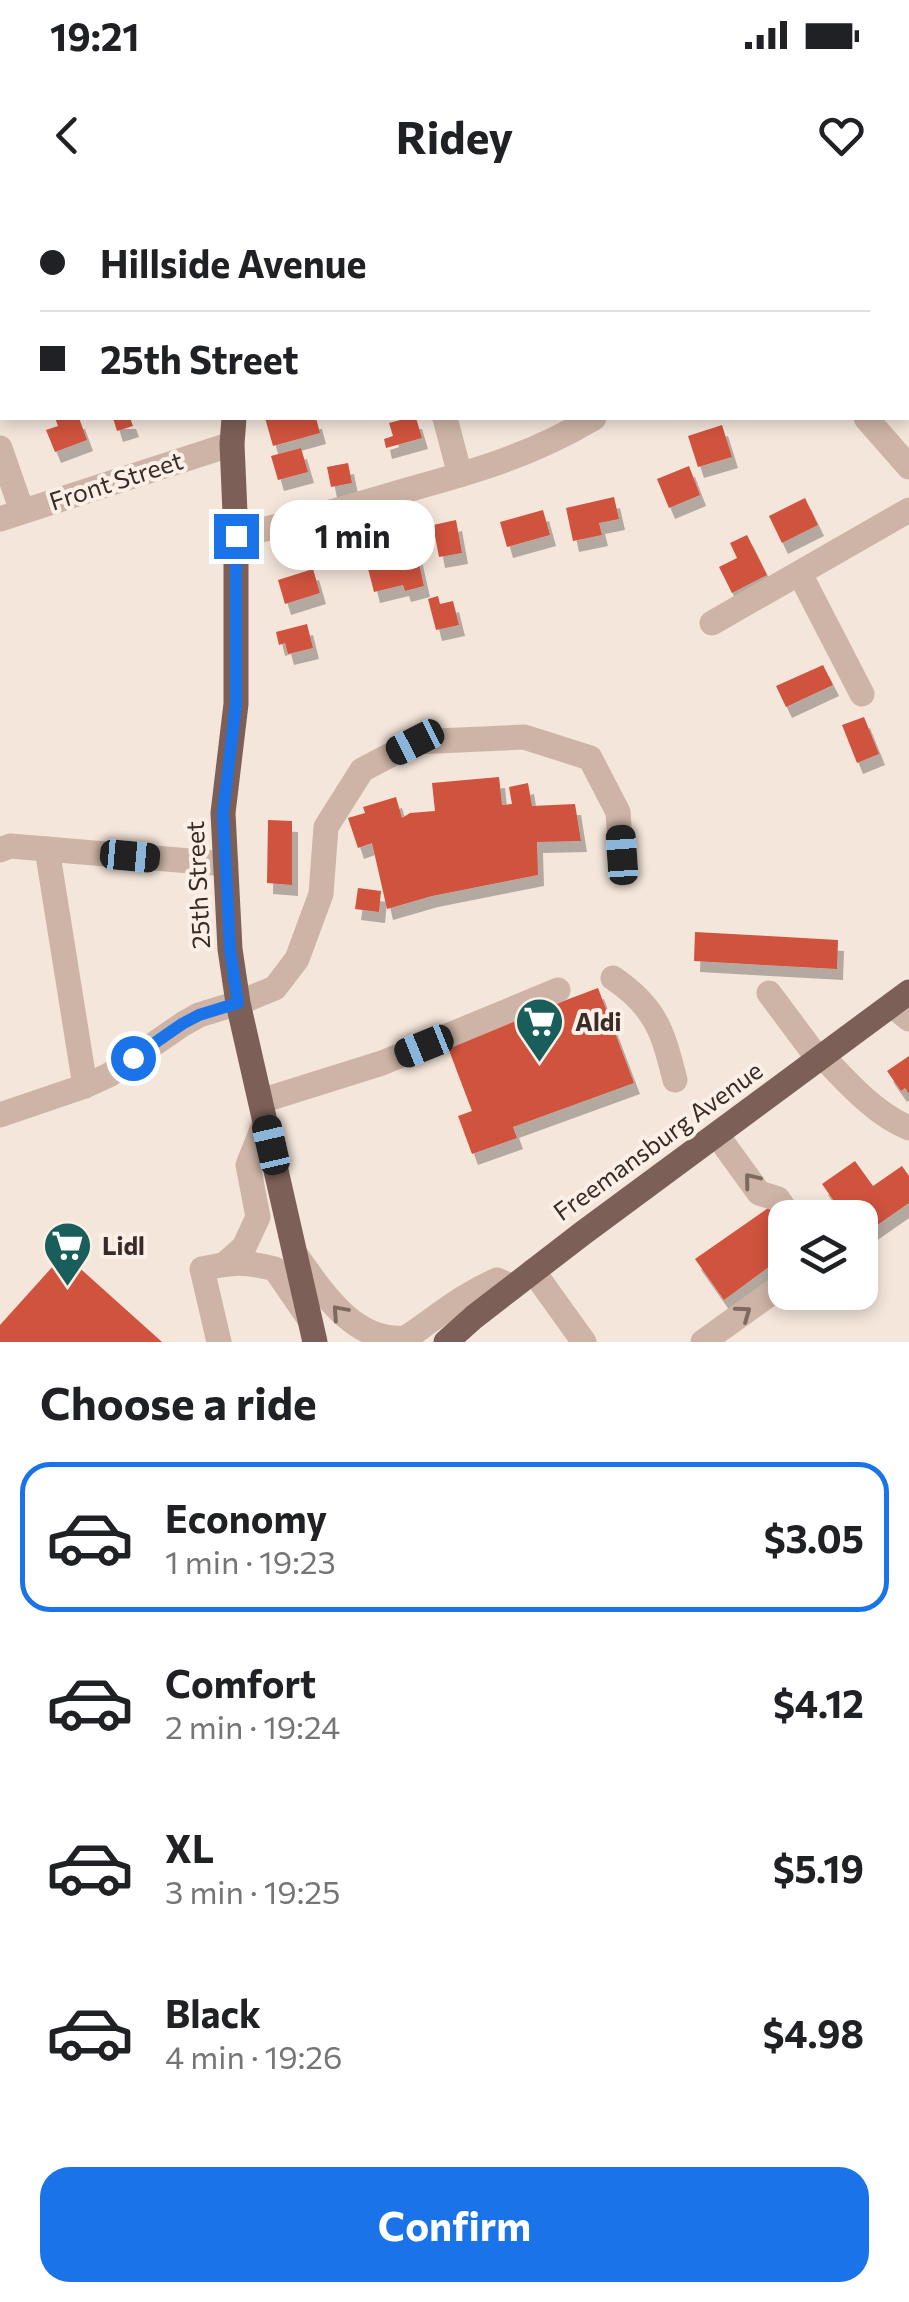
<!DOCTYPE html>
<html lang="en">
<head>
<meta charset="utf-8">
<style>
	:root { --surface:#fff; --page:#f6f6f6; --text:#202124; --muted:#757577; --line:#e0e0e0; --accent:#1a73e8 }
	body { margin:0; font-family:Commissioner,sans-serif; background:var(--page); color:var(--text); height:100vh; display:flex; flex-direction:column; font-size:38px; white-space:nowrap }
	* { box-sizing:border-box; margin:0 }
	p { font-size:32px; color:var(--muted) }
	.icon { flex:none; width:55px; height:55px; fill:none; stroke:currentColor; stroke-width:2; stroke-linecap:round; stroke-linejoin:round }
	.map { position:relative; height:1142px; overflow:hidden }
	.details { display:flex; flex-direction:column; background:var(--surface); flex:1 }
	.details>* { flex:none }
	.top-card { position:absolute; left:0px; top:0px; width:910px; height:220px; box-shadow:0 5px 15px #0003; display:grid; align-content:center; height:220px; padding:0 40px; background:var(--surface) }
	.controls { position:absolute; left:768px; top:1000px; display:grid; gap:20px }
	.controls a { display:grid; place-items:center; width:110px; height:110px; border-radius:20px; background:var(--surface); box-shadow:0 5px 15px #0003; font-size:50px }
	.end { position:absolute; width:45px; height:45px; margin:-22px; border:12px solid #1a73e8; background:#fff; box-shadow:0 0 0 5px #fff }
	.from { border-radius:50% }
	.bubble { position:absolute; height:70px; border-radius:30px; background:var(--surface); box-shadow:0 5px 15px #0003; font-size:32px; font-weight:700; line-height:70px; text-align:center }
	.car { position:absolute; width:30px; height:60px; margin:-30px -15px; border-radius:12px; box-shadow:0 0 8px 2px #0007; background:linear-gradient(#222 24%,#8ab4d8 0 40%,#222 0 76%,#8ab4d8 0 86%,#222 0) }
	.top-card b { display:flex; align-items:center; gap:35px; height:95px; font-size:38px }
	.top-card b+b { border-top:2px solid var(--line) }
	.top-card i { width:25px; height:25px; background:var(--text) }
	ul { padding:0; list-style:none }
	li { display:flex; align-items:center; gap:30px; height:150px; margin:0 20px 15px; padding:0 20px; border:5px solid transparent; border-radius:30px }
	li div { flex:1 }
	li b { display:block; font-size:38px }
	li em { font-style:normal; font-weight:700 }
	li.active { border-color:var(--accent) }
	li>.icon { width:90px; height:90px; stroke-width:1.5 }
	h2 { padding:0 40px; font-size:45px; line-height:120px }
	.button { display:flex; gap:20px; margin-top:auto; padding:20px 40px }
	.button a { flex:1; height:115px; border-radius:30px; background:var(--accent); color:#fff; font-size:40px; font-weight:700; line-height:115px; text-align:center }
	.status { display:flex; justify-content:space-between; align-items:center; height:70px; padding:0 50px; background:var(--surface); direction:ltr }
	.status svg { height:28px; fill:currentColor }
	header { display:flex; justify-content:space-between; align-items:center; height:130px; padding:0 40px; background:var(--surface); font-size:45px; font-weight:700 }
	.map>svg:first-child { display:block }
	.building { fill:#d0523d; filter:url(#shadow) }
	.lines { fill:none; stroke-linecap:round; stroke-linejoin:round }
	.minor { stroke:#cdb4a6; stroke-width:25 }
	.major { stroke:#7c6057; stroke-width:25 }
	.oneway { stroke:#7c6960 }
	.route { stroke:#1a73e8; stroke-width:12 }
	.labels { text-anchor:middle; stroke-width:8; stroke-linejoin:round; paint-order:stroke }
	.street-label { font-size:25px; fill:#392b27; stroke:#fbf0e8 }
	.poi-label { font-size:25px; font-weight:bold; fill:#392b27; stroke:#fbf0e8; text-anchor:start }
</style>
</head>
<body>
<div class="status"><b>19:21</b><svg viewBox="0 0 49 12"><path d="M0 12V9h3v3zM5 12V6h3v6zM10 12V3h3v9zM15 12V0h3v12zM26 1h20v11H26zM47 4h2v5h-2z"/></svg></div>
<header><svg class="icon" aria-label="back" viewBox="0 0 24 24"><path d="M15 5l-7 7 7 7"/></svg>Ridey<svg class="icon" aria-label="heart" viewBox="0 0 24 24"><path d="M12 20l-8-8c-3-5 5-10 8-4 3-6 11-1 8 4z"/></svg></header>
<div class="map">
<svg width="909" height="1142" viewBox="0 0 909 1142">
	<defs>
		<filter id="shadow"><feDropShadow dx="6" dy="11" stdDeviation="0" flood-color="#0004"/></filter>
	</defs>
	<rect width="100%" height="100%" fill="#f4e6db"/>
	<g class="building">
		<polygon points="55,218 79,218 87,240 55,252 46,230 58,226"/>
		<polygon points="113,218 130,218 133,226 117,231"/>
		<polygon points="265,218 316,218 320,233 273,246"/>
		<polygon points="408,218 416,218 422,238 386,248 384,239 393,236 389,223"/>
		<polygon points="722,225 732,257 698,267 688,236"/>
		<polygon points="301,248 308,272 278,280 271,256"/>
		<polygon points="348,263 352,283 331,287 327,267"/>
		<polygon points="689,266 700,295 669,308 657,279"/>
		<polygon points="614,297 619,319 599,323 602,335 573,341 566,308"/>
		<polygon points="805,298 818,325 782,343 769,316"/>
		<polygon points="543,310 550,335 507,347 500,322"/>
		<polygon points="456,320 462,353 439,357 433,325"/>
		<polygon points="747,335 767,375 732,393 719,367 737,358 730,343"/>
		<polygon points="413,337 424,386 405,391 403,385 374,392 362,345 384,339 385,343"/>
		<polygon points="313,369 320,393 285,404 278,380"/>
		<polygon points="438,396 440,404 453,401 459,425 436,430 428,399"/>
		<polygon points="307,424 313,448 288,454 285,443 279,445 276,432"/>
		<polygon points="823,465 833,485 786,507 776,486"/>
		<polygon points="864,517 879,554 857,563 842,525"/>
		<polygon points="499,577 502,605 512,604 509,587 528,583 532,606 575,604 581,641 537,642 538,675 432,696 387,709 372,643 358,648 348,618 365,613 363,607 396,597 402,618 410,613 435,611 432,583"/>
		<polygon points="268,620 292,621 292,685 267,683"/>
		<polygon points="358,688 381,691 379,712 355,709"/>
		<polygon points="695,732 838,740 837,769 694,761"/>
		<polygon points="598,788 634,883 513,927 517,938 472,954 458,916 472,911 447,845"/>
		<polygon points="909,856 909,894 905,888 901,891 887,871"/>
		<polygon points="855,961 873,986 902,966 909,976 909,1003 860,1037 860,1018 846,1018 822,984"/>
		<polygon points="771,1006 785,1025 785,1055 724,1100 695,1059"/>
		<polygon points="64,1054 162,1142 0,1142 0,1125"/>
	</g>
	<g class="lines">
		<g class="minor">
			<polyline points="386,0 387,2"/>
			<polyline points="908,41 909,40"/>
			<polyline points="445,218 460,275"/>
			<polyline points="866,218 909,267"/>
			<polyline points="0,248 22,311"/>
			<polyline points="0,319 232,244"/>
			<path d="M 236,336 C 294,323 350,307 407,290 C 476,271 532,255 594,218"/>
			<polyline points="800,374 862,494"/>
			<polyline points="712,423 909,310"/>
			<polyline points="47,649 85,886"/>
			<polyline points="0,650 10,646 226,664"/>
			<path d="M 613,778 C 656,807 663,832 675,880"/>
			<polyline points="769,793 819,860"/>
			<polyline points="892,805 909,819"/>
			<path d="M 823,857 C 848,883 875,914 909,928"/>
			<polyline points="261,901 382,863 558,790"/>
			<polyline points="0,915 85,886 109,875 183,824 199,815 238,803 275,788 297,759 321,694 326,627 362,570 415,542 524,537 590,558 618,612 621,655"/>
			<polyline points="717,935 759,993 778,999 791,1018"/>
			<path d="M 295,1054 C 320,1088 352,1142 404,1138 C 413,1135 422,1126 430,1121 C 452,1105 472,1091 497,1080 L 513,1087"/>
			<polyline points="226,1063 244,1047 258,1017 248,965 265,922"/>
			<polyline points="533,1071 584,1142"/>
			<path d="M 219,1142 L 202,1069 C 232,1062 244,1061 275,1069 L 308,1117"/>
			<polyline points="703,1142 785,1083"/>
		</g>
		<g class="major">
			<polyline points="258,2 259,0"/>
			<polyline points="234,218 232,244 236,336 236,504 223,613 230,749 238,803 315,1142"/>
			<polyline points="446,1142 474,1117 583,1033 909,792"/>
		</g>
	</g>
	<defs><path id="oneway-chevron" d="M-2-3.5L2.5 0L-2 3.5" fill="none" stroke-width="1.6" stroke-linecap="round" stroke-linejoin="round" transform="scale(2.5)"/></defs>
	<g class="oneway">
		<use href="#oneway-chevron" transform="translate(751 980) rotate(-129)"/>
		<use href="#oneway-chevron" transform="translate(339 1112) rotate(-132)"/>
		<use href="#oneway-chevron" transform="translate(744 1113) rotate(-36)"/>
	</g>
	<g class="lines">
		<polyline class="route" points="133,858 182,824 199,815 238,803 230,749 223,613 236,504 236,336"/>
	</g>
	<defs>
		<symbol id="supermarket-pin" viewBox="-11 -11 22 30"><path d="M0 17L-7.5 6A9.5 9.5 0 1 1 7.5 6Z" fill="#195e5b" stroke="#fbf0e8"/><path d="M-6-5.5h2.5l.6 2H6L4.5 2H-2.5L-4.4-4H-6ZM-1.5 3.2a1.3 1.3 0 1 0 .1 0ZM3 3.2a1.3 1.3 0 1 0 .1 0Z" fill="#fff"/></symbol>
	</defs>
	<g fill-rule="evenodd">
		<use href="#supermarket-pin" x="512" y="794" width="55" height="75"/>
		<use href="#supermarket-pin" x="40" y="1018" width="55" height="75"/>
	</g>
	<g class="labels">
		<g class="street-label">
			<text transform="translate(116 281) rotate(-18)" y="9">Front Street</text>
			<text transform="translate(198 685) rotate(-93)" y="9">25th Street</text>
			<text transform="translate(658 941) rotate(-36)" y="9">Freemansburg Avenue</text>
		</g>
		<g class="poi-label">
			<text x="575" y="831">Aldi</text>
			<text x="102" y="1055">Lidl</text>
		</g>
	</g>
</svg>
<div class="controls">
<a><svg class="icon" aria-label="layers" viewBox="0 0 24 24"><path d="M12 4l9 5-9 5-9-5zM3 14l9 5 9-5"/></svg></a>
</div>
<i class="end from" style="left:133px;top:858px"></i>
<i class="end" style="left:236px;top:336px"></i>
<div class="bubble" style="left:270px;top:300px;width:165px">1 min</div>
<i class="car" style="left:415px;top:542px;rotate:243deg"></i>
<i class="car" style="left:622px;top:655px;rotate:356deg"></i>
<i class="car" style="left:130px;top:656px;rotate:95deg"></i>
<i class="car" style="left:424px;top:846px;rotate:248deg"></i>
<i class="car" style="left:271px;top:945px;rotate:347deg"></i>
<div class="top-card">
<b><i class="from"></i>Hillside Avenue</b>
<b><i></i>25th Street</b>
</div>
</div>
<section class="details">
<h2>Choose a ride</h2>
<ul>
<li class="active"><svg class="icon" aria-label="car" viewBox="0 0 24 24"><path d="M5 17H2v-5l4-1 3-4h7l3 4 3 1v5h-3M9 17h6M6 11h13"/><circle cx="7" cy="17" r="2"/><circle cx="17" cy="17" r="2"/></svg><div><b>Economy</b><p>1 min · 19:23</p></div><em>$3.05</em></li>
<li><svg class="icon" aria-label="car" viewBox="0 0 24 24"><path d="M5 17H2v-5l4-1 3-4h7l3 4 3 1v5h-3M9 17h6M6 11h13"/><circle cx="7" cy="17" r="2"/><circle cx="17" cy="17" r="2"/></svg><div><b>Comfort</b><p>2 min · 19:24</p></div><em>$4.12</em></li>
<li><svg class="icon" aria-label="car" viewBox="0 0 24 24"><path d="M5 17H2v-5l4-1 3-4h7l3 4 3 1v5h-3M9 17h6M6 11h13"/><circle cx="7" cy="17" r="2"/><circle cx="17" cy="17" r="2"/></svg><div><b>XL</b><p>3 min · 19:25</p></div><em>$5.19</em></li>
<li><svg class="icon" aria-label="car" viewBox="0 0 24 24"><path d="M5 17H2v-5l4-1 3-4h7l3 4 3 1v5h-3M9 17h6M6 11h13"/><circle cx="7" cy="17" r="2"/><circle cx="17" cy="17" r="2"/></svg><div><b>Black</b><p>4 min · 19:26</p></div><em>$4.98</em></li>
</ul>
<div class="button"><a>Confirm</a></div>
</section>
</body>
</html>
